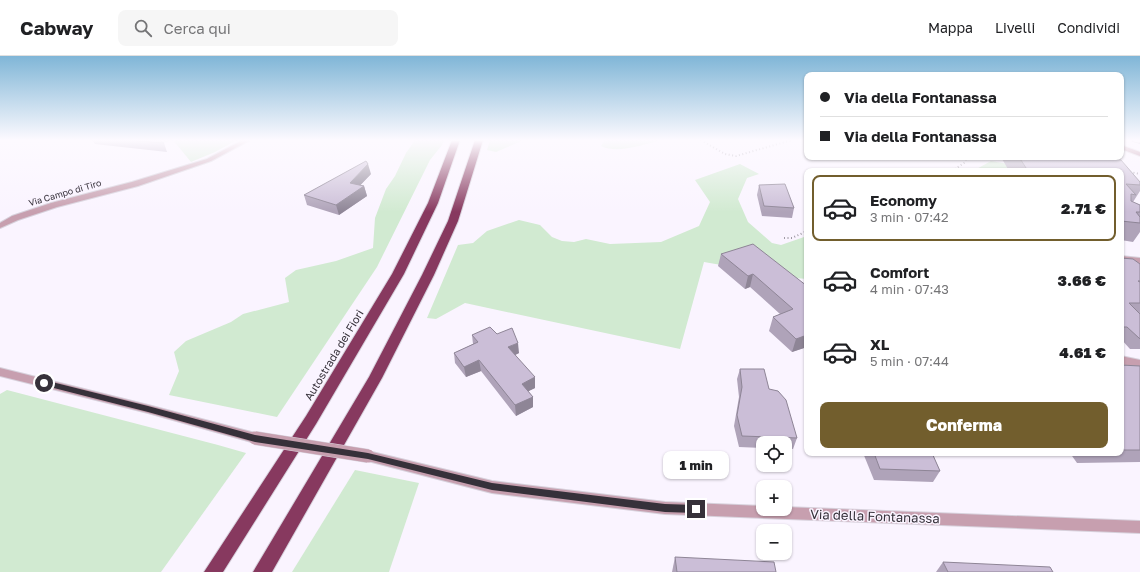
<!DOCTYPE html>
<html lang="it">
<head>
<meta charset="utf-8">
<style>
	:root { --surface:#fff; --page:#f6f6f6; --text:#202124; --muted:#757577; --line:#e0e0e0; --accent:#725e2d }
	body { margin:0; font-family:"Golos Text",sans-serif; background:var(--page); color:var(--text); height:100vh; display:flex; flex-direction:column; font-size:15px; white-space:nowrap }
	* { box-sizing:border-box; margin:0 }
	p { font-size:13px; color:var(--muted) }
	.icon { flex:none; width:22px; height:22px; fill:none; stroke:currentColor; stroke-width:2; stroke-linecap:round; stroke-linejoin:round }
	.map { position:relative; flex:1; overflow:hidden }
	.panel { position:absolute; left:804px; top:112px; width:320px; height:288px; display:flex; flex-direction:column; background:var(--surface); border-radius:8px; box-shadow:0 1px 3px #0004 }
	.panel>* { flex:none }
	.top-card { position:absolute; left:804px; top:16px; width:320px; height:88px; border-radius:8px; box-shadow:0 1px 3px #0004; display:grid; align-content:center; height:88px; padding:0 16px; background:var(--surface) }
	.controls { position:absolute; left:756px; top:380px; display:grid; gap:8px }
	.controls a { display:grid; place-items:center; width:36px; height:36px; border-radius:8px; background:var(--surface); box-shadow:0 1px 3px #0004; font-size:20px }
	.end { position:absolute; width:18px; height:18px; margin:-9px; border:5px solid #36313a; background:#fff; box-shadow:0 0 0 2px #fff }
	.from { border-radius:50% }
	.bubble { position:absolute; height:28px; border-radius:8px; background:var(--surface); box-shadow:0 1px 3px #0004; font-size:13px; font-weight:800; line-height:28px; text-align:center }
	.top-card b { display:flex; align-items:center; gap:14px; height:38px; font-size:15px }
	.top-card b+b { border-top:1px solid var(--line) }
	.top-card i { width:10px; height:10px; background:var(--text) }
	ul { padding:7px 0 0; list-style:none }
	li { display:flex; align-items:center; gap:12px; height:66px; margin:0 8px 6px; padding:0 8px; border:2px solid transparent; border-radius:8px }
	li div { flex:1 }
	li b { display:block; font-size:15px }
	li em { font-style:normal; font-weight:800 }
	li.active { border-color:var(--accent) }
	li>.icon { width:36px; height:36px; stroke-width:1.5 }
	.action { display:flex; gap:8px; margin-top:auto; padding:8px 16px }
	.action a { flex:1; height:46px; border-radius:8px; background:var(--accent); color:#fff; font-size:16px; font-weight:800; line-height:46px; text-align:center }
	header { display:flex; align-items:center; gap:24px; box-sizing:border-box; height:56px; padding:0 20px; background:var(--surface); border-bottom:1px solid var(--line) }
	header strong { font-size:19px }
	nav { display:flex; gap:22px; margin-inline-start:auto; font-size:14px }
	.search { width:280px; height:36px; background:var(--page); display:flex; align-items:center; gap:10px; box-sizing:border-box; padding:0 14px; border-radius:8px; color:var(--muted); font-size:15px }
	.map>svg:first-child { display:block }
	.green { fill:#d1ead1 }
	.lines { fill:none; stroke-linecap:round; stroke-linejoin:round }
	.street-casing { stroke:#d7d1dc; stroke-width:2 }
	.secondary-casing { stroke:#d7d1dc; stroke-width:2 }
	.highway-casing { stroke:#d7d1dc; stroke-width:2 }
	.path { stroke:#a09ba5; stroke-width:2; stroke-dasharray:1 2.5; stroke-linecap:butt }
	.street { fill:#c79faf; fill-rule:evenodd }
	.secondary { fill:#ad748d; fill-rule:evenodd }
	.highway { fill:#87395f; fill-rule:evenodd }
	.rail-casing { stroke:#75707a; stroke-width:3.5 }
	.rail { stroke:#faf4ff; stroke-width:2.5; stroke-dasharray:7; stroke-linecap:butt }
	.street-bridge-casing { stroke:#d7d1dc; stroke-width:14; stroke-linecap:butt }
	.street-bridge { stroke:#c79faf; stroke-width:13 }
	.wall { fill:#afa3b9 }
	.shaded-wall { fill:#8e8596 }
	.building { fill:#cbbed7; stroke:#8e8596 }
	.route { fill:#36313a }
	.labels { text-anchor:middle; stroke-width:3; stroke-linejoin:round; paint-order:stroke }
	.far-street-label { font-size:9px; fill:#36313a; stroke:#faf4ff }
	.street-label { font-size:11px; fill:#36313a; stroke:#faf4ff }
	.near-street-label { font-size:13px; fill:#36313a; stroke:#faf4ff }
</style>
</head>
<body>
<header>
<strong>Cabway</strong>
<div class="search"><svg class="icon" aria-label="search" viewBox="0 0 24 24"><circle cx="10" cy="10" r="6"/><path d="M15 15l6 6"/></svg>Cerca qui</div>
<nav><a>Mappa</a><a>Livelli</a><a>Condividi</a></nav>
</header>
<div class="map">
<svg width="1140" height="516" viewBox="0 0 1140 516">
	<rect width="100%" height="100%" fill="#faf4ff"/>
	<g class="green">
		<polygon points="136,84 237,84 215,96 191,106 173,84 160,88"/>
		<polygon points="415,84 444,84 442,89 430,104 377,211 277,361 169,339 179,315 174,296 186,285 231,266 243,258 289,246 285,222 296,214 336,205 373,192 375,162 386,133 395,120 406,97"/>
		<polygon points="490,84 524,84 496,96 487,94"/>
		<path d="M 605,84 L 657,84 L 658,85 C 641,89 617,98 601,90 Z"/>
		<polygon points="991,105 1008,108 1010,115 973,115"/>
		<polygon points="740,108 759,118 747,122 738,143 748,166 772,187 781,189 807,180 807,223 795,222 704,206 680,293 465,247 436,263 427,262 458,189 473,187 487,175 519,164 540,169 552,181 562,185 574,186 586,183 610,188 661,186 699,170 710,146 695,124"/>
		<polygon points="7,334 218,389 246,397 161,516 0,516 0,338"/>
		<polygon points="355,414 419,427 389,516 292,516"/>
	</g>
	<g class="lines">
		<defs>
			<g id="street">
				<polygon points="243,84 250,84 211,105 138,130 57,151 18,164 0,172 0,167 12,160 51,147 132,126 207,103"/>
				<polygon points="1121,200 1140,202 1140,208 1121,206"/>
				<polygon points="1121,300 1140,304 1140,312 1121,308"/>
				<polygon points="0,312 148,349 255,377 259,379 261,382 259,385 255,387 148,357 0,320"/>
				<polygon points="368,395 492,425 665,446 763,450 763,453 785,453 785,451 1140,465 1140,477 665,458 492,437 364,404 362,400 364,396"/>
			</g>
			<polygon id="secondary" points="1121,89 1140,96 1140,100 1121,93"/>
			<g id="highway">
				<polygon points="452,84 460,84 438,147 404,218 316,368 223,516 204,516 306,360 392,218 428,147"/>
				<polygon points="475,84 483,84 458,165 434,219 382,322 272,516 253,516 369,321 422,219 448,165"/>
			</g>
		</defs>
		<use href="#street" class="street-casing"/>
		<use href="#secondary" class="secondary-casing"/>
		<use href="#highway" class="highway-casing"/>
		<g class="path">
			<polyline points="701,84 725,98 736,100 792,84"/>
			<polyline points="952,115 964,107 967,101"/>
			<polyline points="1130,116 1140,118"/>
			<polyline points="784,182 792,182 807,175"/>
		</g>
		<use href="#street" class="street"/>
		<use href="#secondary" class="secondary"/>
		<use href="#highway" class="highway"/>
		<defs>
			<polyline id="rail" points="1133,84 1140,86"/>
		</defs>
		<use href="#rail" class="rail-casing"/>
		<use href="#rail" class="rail"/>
		<defs>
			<polyline id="street-bridge" points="255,382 368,400"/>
		</defs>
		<use href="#street-bridge" class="street-bridge-casing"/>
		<use href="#street-bridge" class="street-bridge"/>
	</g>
	<g class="wall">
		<polygon points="92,84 159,84 164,87 167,96 95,88"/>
		<polygon points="1001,101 1097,101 1140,126 1140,135 1133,146 1140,149 1140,176 1133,186 1121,184 1121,115 1009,115"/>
		<polygon points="371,118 360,129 364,130 367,140 339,159 307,149 304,139"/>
		<polygon points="759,129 794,152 792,162 762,160 757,139"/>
		<polygon points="721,198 807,230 807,291 792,296 769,275 773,261 780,258 750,231 745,233 718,210"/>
		<polygon points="1121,202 1140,208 1140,293 1130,293 1121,283"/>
		<polygon points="497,278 519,297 515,299 535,332 528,335 533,341 533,351 516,360 481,315 466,321 455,307 454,297 473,288 472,279"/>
		<polygon points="1121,309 1140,310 1140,406 1077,407 1070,397 1121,397"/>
		<polygon points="740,313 769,333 797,382 793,393 785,392 785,387 763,387 763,392 739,391 734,370 739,341 737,323"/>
		<polygon points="863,397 932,397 940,415 933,426 874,424"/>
		<polygon points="675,501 776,516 672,516"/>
		<polygon points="943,506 1053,516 936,516"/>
	</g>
	<g class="shaded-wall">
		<polygon points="368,108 371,118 353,137 350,127"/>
		<polygon points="364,130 367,140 339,159 336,149"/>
		<polygon points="753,218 750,231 745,233 748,220"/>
		<polygon points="807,279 807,291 792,296 796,283"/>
		<polygon points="518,287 519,297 509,302 508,291"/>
		<polygon points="479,304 481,315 466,321 464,311"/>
		<polygon points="535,321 535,332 523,338 522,328"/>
		<polygon points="533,341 533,351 516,360 515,349"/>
	</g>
	<g class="building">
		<polygon points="128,84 159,84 164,87"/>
		<polygon points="1019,101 1097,101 1121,104 1140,126 1140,129 1126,128 1136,139 1131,138 1131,145 1140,149 1140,156 1136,156 1140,161 1140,167 1121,165 1121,115 1028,115"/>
		<polygon points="366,105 368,108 350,127 364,130 336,149 304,139"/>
		<polygon points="785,128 794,152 764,150 759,129"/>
		<polygon points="753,188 807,230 807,279 796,283 773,261 793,253 753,218 748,220 721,198"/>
		<polygon points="1121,202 1133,203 1140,208 1140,225 1138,225 1140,226 1140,247 1129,247 1140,258 1140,283 1139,282 1127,271 1121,271"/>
		<polygon points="490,271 497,278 512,272 518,287 508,291 535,321 522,328 533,341 515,349 479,304 464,311 454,297 478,286 472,279"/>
		<polygon points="1121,309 1140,310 1140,394 1121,394"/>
		<polygon points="740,313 764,313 769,333 778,335 786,344 797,382 742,380 737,359 742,331"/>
		<polygon points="874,397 932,397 940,415 880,413"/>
		<polygon points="675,501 774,506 776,516 677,516"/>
		<polygon points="943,506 1050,511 1053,516 948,516"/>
	</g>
	<linearGradient id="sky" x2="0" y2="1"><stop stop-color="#80b6d7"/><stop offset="0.54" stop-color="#fdfaff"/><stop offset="1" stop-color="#fdfaff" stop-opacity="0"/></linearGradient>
	<rect width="1140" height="156" fill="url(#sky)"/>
	<polygon class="route" points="44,324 148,350 255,379 368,397 492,427 665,448 696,449 699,450 701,453 699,456 696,457 665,456 492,434 368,403 255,386 148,356 42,329 42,325"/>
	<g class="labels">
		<g class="far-street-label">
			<text transform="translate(65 137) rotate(-16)" y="3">Via Campo di Tiro</text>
		</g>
		<g class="street-label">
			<text transform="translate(334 299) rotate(-59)" y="4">Autostrada dei Fiori</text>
		</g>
		<g class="near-street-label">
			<text transform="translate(875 460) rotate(2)" y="5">Via della Fontanassa</text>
		</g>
	</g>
</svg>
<div class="controls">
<a><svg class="icon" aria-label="locate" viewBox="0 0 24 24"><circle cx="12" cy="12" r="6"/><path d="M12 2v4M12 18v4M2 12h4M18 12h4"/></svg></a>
<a>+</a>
<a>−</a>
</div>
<i class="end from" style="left:44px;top:327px"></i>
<i class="end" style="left:696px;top:453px"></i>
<div class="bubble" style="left:663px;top:395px;width:66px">1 min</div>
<div class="top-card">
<b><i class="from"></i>Via della Fontanassa</b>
<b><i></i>Via della Fontanassa</b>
</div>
<section class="panel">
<ul>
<li class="active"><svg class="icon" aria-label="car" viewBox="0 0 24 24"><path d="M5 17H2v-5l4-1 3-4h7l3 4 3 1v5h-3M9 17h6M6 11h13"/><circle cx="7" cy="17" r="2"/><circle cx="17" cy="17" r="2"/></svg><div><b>Economy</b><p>3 min · 07:42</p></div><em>2.71 €</em></li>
<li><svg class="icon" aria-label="car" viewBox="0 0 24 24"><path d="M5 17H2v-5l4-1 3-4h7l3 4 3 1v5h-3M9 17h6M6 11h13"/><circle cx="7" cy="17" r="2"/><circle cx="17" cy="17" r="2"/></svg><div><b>Comfort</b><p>4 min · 07:43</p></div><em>3.66 €</em></li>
<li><svg class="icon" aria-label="car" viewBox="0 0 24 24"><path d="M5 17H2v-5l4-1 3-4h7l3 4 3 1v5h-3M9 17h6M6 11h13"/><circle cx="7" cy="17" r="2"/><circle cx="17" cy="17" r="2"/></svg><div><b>XL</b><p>5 min · 07:44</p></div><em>4.61 €</em></li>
</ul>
<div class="action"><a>Conferma</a></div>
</section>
</div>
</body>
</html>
